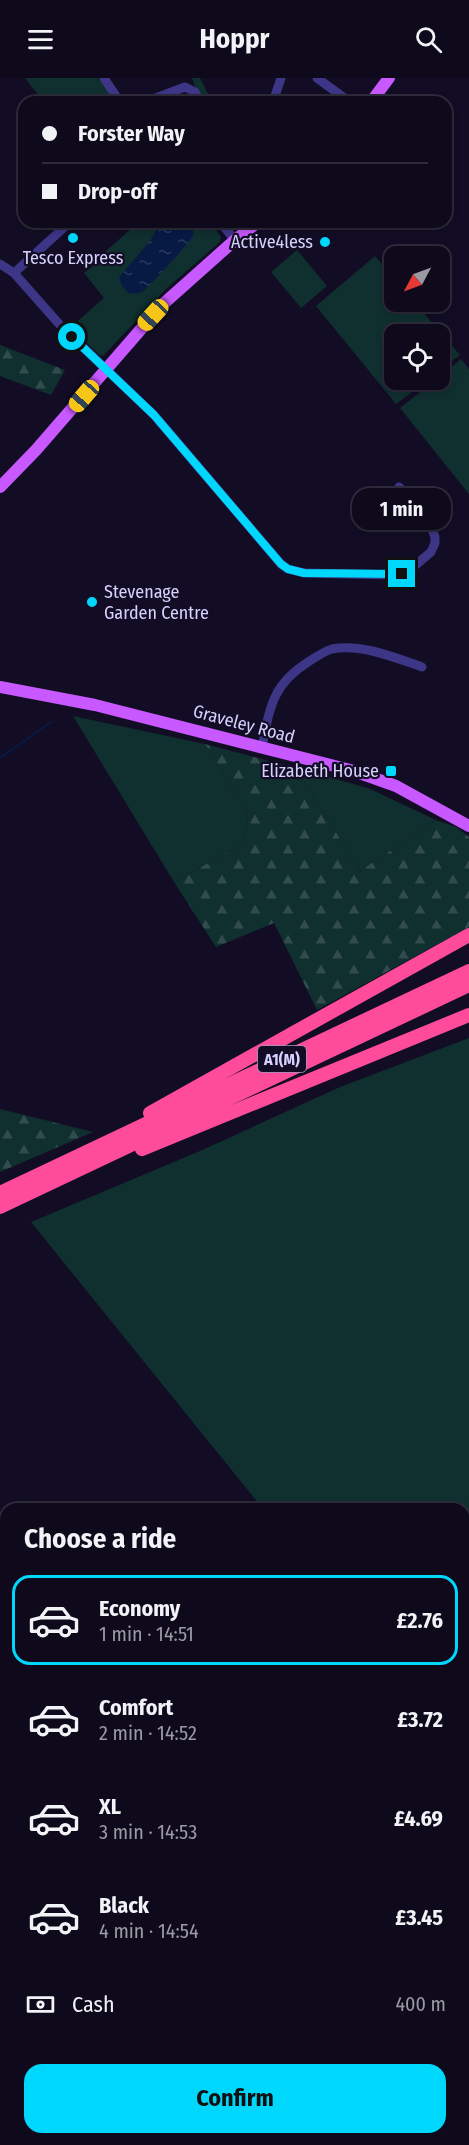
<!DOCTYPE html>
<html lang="en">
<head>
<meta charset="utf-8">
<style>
	:root { --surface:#0e0a1c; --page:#171325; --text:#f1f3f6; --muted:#9b9aa3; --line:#2e2b3b; --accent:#00d7fc }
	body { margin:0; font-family:"Fira Sans Condensed",sans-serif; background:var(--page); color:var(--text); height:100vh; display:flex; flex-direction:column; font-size:22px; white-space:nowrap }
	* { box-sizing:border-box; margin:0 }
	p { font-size:20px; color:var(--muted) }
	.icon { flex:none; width:33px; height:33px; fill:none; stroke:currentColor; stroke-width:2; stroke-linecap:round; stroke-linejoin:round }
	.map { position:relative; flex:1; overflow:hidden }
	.side { position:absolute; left:0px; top:1425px; width:470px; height:642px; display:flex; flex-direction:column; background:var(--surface); border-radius:18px 18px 0 0; box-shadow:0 3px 9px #0003,0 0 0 2px var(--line) }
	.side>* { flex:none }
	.top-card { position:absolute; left:18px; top:18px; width:434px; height:132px; border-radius:18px; box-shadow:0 3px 9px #0003,0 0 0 2px var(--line); display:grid; align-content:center; height:132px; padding:0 24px; background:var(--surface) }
	.needle { width:39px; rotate:229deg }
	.tools { position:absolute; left:384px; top:168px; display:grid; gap:12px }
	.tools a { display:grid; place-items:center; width:66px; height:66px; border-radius:12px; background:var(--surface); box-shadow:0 3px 9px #0003,0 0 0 2px var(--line); font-size:30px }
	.end { position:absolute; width:27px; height:27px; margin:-14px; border:8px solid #00d7fc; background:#111; box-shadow:0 0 0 3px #111 }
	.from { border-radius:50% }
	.bubble { position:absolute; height:42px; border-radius:18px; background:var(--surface); box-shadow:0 3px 9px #0003,0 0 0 2px var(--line); font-size:20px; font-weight:700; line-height:42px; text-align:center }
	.car { position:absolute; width:18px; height:36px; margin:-18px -9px; border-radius:8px; box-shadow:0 0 4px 2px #0007; background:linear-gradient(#f5c518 24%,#345 0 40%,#f5c518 0 76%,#345 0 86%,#f5c518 0) }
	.top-card b { display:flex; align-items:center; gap:21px; height:57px; font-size:22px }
	.top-card b+b { border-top:2px solid var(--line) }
	.top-card i { width:15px; height:15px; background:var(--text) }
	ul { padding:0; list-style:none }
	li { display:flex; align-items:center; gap:18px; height:90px; margin:0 12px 9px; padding:0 12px; border:3px solid transparent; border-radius:18px }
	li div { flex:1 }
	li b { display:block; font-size:22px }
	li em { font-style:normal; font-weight:700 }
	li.selected { border-color:var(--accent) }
	li>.icon { width:54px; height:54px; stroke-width:1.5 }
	h2 { padding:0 24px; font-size:27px; line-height:72px }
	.pay { display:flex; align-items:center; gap:15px; height:66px; padding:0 24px; font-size:22px }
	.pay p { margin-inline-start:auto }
	.primary-button { display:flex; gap:12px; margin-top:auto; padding:12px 24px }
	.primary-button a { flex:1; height:69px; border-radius:18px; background:var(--accent); color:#111; font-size:24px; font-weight:700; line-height:69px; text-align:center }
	header { display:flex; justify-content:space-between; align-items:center; height:78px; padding:0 24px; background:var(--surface); font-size:27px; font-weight:700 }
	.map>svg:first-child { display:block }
	.grass { fill:#102f2f }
	.forest { fill:url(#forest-firs) }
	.water { fill:url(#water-ripples) }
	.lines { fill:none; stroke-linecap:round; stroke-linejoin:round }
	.stream { stroke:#071a44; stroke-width:2 }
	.minor { stroke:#3d3686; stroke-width:9 }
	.major { stroke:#c858ff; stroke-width:12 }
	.highway { stroke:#ff4c9a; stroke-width:14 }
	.route { stroke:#00d7fc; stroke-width:8 }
	.poi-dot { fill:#00d7fc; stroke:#120d25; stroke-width:2 }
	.labels { text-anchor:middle; stroke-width:4.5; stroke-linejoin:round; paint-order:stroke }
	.shield { fill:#120d25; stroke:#9d96be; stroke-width:1.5 }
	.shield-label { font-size:16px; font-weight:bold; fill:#d8d1ff }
	.poi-label { font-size:18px; fill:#d8d1ff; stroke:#120d25; text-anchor:end }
	.street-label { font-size:18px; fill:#d8d1ff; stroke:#120d25 }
</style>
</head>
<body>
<header><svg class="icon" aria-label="menu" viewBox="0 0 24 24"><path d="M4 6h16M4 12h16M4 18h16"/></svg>Hoppr<svg class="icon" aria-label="search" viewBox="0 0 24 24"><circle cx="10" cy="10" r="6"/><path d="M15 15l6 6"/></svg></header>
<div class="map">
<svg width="469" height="2067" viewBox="0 0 469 2067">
	<defs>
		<pattern id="forest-firs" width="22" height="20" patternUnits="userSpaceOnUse" patternTransform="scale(1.5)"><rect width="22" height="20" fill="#102f2f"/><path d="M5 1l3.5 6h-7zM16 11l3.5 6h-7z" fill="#324c4e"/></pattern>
		<pattern id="water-ripples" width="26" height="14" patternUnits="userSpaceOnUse" patternTransform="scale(1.5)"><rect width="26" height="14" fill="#071a44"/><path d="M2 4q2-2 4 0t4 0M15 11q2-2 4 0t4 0" fill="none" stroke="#2a3a60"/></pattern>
	</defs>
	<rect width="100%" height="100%" fill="#120d25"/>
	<g class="grass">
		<polygon points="25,0 98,0 106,9 114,24 44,24"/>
		<polygon points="192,0 200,0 212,24 201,24"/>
		<polygon points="139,144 211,144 221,159 220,164 168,209 103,278 99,277 71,249 104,220 84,195 107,177 106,173"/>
		<polygon points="297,172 327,208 301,230 271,194"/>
		<polygon points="375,178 394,200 394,224 414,224 460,277 440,292 440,256 394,256 394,302 428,302 396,326 316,228"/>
		<polygon points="461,281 469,291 469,416 400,330 436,302 440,302 440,299"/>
		<polygon points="73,638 205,666 248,735 244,765 174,804"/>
		<polygon points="296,690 368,710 436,742 360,793"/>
		<polygon points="469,960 469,1581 464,1582 464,1431 263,1431 31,1144 200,1073 340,1009"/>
		<polygon points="469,1677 469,1919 464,1908 464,1678"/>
		<polygon points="6,1964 6,2061 206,2061 213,2067 0,2067 0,1971"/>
		<polygon points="464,2013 469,2013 469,2067 346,2067 352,2061 464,2061"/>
	</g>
	<g class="forest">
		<polygon points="0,267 65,292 51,317 0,298"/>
		<polygon points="205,666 296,690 360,793 436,742 456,749 469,759 469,849 317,932 274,845 216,869 174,804 244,765 248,735"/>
		<polygon points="0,1031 93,1054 0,1094"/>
		<polygon points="469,1581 469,1677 464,1678 464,1582"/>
		<polygon points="0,1894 6,1894 6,1930 0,1924"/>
	</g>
	<path class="water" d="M 161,144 L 190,144 C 192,148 194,153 193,158 C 191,163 148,210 142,214 C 137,216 133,216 128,215 L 122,208 L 119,199 L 150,163 Z"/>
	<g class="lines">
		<polyline class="stream" points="0,680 51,644"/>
		<g class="minor">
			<polyline points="104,0 120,24"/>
			<polyline points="317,0 350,24"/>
			<polyline points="145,24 185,9 195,14 200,24"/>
			<polyline points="273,24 281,0"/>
			<polyline points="220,144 235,162"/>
			<polyline points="0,186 14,195 60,247 154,337 281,486 288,491 304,495 396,497 411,491 431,474 435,465 435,459 430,446 399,409"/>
			<polyline points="14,195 70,144"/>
			<path d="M 262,669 C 270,629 272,607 308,584 C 315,580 324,573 332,571 C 360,565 396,580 422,589"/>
		</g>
		<g class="major">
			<polyline points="371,24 389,0"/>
			<polyline points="0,409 36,372 162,227 235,162 258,144"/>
			<polyline points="0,609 95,627 354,693 396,708 469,748"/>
		</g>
		<g class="highway">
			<polyline points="150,1035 469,857"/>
			<polyline points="142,1071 469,937"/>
			<polyline points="0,1115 469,893"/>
			<polyline points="0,1129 469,907"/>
		</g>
	</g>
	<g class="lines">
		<polyline class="route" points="72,259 154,337 281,486 288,491 304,495 402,496"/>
	</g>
	<g class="poi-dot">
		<circle cx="73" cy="160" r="6"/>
		<circle cx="325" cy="164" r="6"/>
		<circle cx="92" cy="524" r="6"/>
		<rect x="385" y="687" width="12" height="12" rx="3"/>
	</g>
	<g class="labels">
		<rect class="shield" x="258" y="968" width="48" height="26" rx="4.5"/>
		<g class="shield-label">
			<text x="282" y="987">A1(M)</text>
		</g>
		<g class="poi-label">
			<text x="313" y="170">Active4less</text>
			<text x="73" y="186" text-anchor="middle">Tesco Express</text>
			<text x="104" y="520" text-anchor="start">Stevenage<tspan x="104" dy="21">Garden Centre</tspan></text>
			<text x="379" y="699">Elizabeth House</text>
		</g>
		<g class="street-label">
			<text transform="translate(244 646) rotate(15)" y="6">Graveley Road</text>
		</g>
	</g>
</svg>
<div class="tools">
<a><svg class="needle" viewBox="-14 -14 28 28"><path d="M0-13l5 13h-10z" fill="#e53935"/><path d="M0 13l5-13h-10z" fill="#9b9aa3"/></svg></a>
<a><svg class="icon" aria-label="locate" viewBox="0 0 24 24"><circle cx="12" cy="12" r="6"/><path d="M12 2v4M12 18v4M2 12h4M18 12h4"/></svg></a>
</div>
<i class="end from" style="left:72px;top:259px"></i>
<i class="end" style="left:402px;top:496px"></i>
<div class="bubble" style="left:352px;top:410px;width:99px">1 min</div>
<i class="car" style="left:153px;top:237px;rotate:223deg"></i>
<i class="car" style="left:84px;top:318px;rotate:221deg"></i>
<div class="top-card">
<b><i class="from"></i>Forster Way</b>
<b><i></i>Drop-off</b>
</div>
<section class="side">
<h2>Choose a ride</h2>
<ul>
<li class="selected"><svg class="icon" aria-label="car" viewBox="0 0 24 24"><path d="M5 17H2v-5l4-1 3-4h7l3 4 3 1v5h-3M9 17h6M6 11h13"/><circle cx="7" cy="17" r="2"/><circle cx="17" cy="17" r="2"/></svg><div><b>Economy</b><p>1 min · 14:51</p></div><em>£2.76</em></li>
<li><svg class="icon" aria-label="car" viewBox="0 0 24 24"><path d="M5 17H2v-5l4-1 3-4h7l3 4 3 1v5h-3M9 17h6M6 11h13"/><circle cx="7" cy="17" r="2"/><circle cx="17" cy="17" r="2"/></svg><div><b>Comfort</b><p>2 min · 14:52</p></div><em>£3.72</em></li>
<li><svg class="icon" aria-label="car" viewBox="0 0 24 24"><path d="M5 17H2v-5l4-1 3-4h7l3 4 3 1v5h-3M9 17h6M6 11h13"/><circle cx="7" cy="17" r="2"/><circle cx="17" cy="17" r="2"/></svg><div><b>XL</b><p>3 min · 14:53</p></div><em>£4.69</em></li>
<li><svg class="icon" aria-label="car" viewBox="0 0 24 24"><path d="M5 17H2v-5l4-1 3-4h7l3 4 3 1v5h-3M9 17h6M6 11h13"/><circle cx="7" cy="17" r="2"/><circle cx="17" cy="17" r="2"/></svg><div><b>Black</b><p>4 min · 14:54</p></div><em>£3.45</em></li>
</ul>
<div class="pay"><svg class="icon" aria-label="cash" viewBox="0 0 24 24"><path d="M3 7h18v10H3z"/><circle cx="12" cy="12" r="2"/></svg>Cash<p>400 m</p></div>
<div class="primary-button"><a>Confirm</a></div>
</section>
</div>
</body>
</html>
